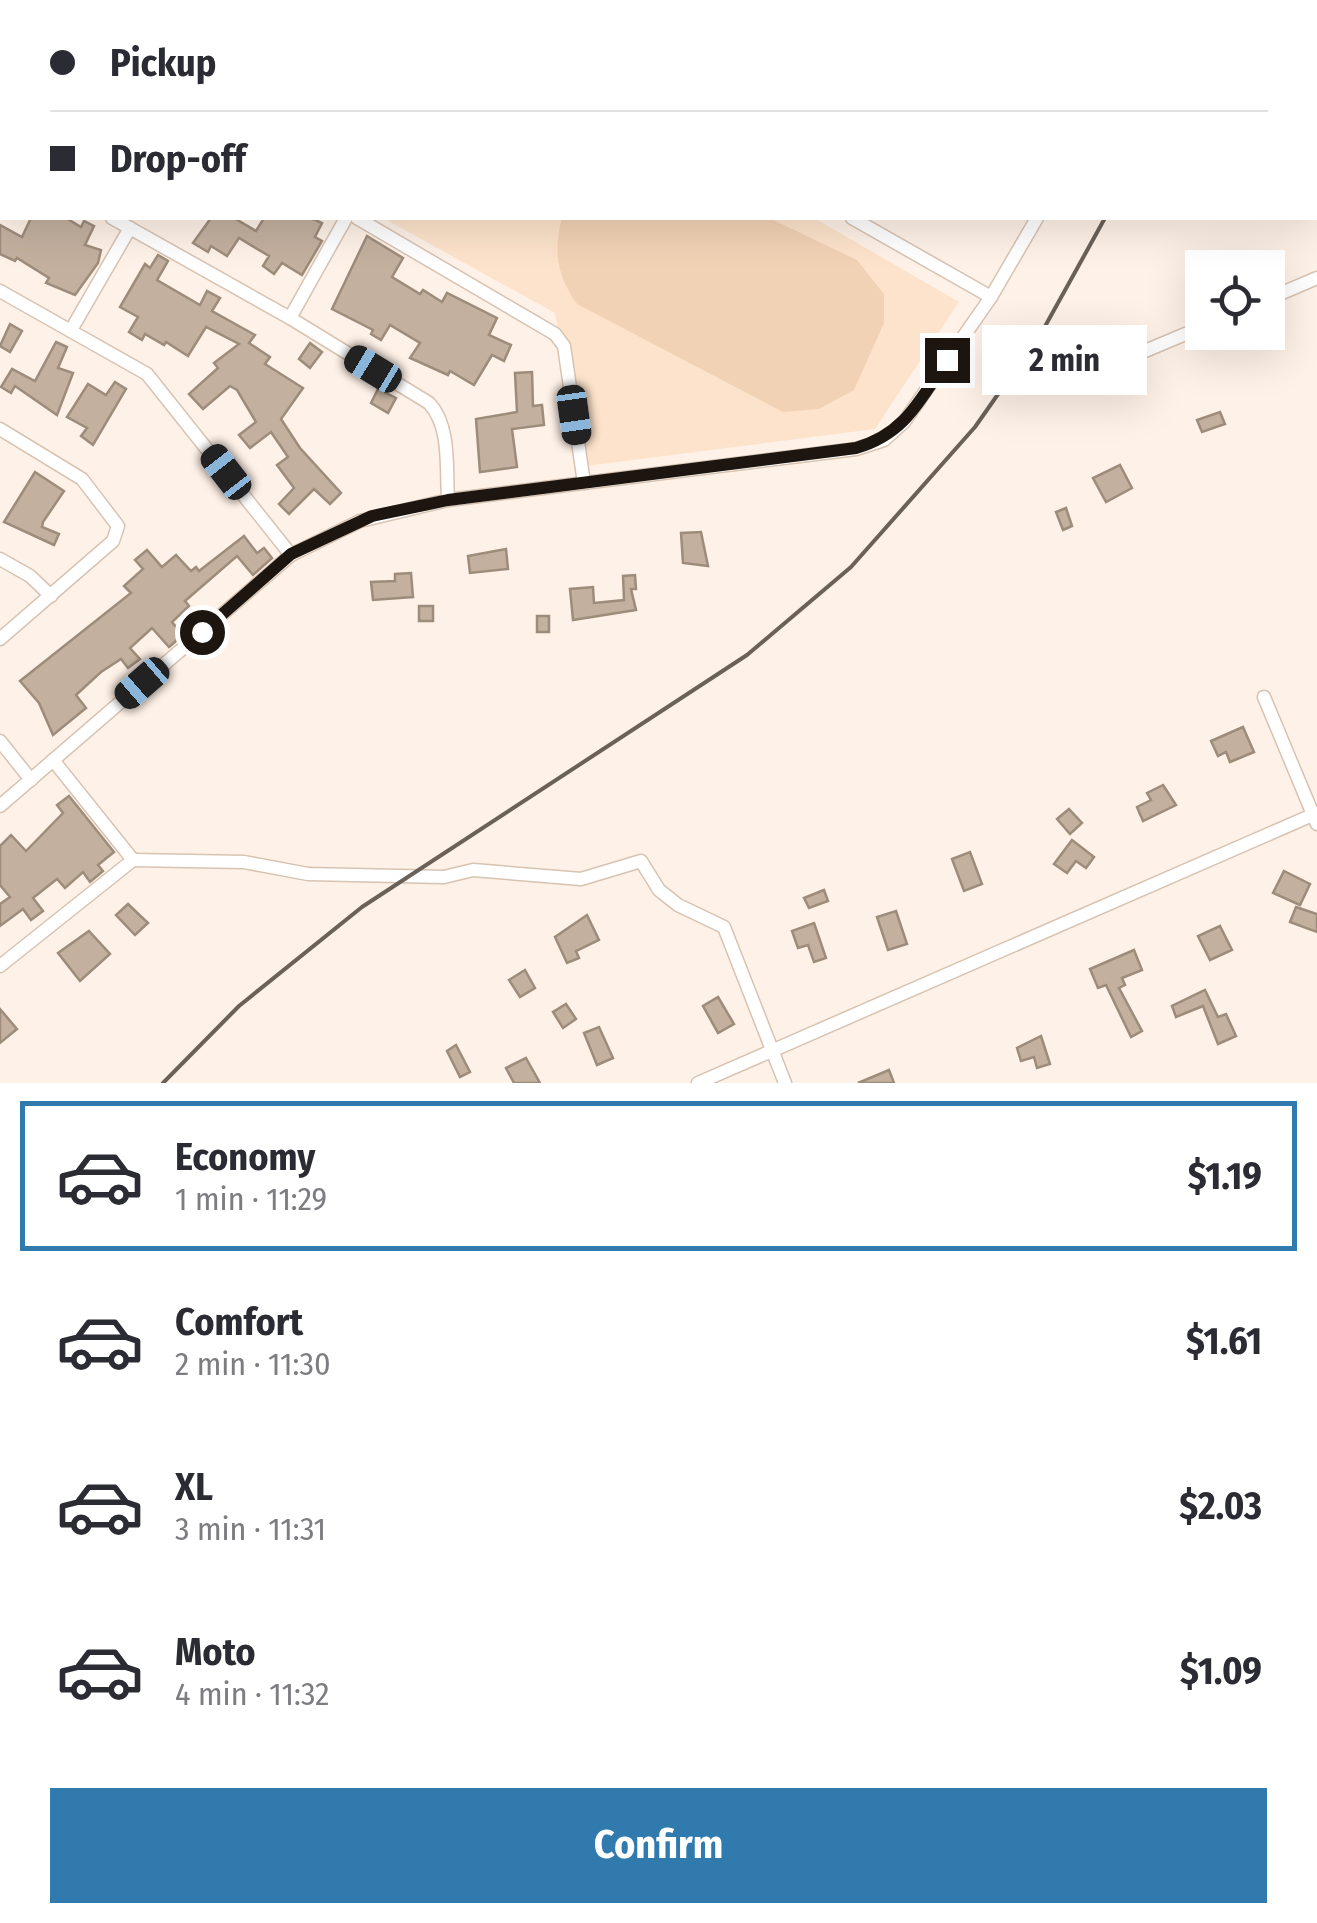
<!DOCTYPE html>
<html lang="en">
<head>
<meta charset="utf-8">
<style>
	:root { --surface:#fff; --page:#f2f2f3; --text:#2b2b33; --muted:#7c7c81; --line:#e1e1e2; --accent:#317aae }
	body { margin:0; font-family:"Fira Sans Condensed",sans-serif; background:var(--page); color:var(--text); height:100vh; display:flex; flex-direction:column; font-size:38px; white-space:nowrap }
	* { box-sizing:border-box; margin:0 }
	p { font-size:32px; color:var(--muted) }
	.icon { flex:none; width:55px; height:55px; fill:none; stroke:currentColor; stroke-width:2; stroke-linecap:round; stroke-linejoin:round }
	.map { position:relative; height:1083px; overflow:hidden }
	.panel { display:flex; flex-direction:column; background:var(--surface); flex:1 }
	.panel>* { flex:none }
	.guide { position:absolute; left:0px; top:0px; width:1318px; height:220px; box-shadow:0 10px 40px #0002; display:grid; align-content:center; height:220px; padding:0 50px; background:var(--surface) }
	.controls { position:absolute; left:1185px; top:250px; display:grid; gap:20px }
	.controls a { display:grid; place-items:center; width:100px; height:100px; border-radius:0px; background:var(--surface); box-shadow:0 10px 40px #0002; font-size:50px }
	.end { position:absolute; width:45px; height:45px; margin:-22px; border:12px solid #1d1610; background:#fff; box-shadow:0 0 0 5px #fff }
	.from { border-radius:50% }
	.bubble { position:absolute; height:70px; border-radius:0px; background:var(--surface); box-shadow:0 10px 40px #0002; font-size:32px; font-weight:700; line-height:70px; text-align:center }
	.car { position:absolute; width:30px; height:60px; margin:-30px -15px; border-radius:12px; box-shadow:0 0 8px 2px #0007; background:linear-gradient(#222 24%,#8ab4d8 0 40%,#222 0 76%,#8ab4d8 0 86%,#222 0) }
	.guide b { display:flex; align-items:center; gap:35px; height:95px; font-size:38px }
	.guide b+b { border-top:2px solid var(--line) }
	.guide i { width:25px; height:25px; background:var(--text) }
	ul { padding:18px 0 0; list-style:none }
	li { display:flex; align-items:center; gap:30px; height:150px; margin:0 20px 15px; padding:0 30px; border:5px solid transparent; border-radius:0px }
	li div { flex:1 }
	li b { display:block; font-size:38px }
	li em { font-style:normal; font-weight:700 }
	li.on { border-color:var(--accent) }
	li>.icon { width:90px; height:90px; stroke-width:1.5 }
	.cta { display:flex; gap:20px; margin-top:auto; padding:20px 50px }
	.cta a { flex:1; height:115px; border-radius:0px; background:var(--accent); color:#fff; font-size:40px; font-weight:700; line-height:115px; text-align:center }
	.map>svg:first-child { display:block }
	.built { fill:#fde3cb }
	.green { fill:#f2d2b5 }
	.building { fill:#c3b09f; stroke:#9e8c7b; stroke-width:2.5 }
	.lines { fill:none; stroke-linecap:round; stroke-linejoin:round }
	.street-casing { stroke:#d7c3b2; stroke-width:15 }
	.street { stroke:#fff; stroke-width:12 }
	.rail { stroke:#6a6159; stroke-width:4 }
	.route { stroke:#1d1610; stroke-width:12 }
</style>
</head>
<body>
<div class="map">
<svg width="1317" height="1083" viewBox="0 0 1317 1083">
	<rect width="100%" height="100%" fill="#fef1e7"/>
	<g class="built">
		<polygon points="0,0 442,0 446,2 2,2 2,7"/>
		<polygon points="383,218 814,218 959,302 875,429 586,466 555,313"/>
	</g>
	<path class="green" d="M 562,218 L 769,218 L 857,260 L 884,294 L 884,323 L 854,390 L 819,409 L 783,412 L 577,304 C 557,276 553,251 562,218 Z"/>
	<g class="building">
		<polygon points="31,218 66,218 81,227 84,221 94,226 85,245 101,250 98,263 75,295 46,283 49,278 17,258 15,261 0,254 0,225 22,237"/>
		<polygon points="211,218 234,218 256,231 264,218 311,218 322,223 315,237 322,241 302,275 282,263 274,274 263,266 269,256 239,238 227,256 211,246 208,252 193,243"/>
		<polygon points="367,236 403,258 392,277 420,294 423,290 442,302 447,293 497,318 489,335 511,345 504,361 492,355 474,385 450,371 448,375 410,358 420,343 390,325 381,340 371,334 373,330 332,309"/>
		<polygon points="158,255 168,261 157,280 200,305 207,291 220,298 212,311 255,335 249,343 270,357 265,364 303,388 281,419 300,448 341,493 330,504 314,489 289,514 279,504 294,488 277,465 288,457 271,432 250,448 239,435 256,422 237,390 230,386 203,409 189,394 218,368 214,363 239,344 206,327 188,356 166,342 164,345 145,334 142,340 129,332 138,317 120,307 145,264 150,268"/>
		<polygon points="10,324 22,331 10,352 0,346"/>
		<polygon points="56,342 67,347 58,368 73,373 57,415 15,386 11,393 1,387 12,369 35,381"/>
		<polygon points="310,343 322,352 310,368 299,359"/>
		<polygon points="532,372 533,406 542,405 544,425 512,429 517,467 480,472 476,419 517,412 515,373"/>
		<polygon points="115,382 126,389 93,445 81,436 87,428 67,417 88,384 106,395"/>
		<polygon points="378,389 396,398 388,413 371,403"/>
		<polygon points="1220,412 1225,424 1202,432 1197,420"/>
		<polygon points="1120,465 1132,488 1106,502 1093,478"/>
		<polygon points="35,472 64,491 43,522 42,527 59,534 54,545 4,522"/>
		<polygon points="1066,508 1072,526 1063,530 1056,512"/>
		<polygon points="701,532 708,566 683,563 681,533"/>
		<polygon points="244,536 257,553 264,548 272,558 253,575 237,556 185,601 189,606 172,622 183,635 169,647 152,628 130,648 140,659 128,668 121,659 101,672 76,695 86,708 53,735 39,703 20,681 131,593 124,586 143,569 135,560 147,550 162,567 176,555 191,571 196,567 199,571"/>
		<polygon points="506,549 508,569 470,573 468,556"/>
		<polygon points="411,573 413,597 373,600 371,582 395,581 395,574"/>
		<polygon points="635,575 636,589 631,589 636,610 573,620 570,589 593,587 594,603 624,600 623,576"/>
		<rect x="419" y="606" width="14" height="15"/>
		<rect x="537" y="616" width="12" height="16"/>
		<polygon points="1243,727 1254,752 1230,762 1226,752 1218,756 1211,741"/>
		<polygon points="1163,785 1176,805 1143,821 1137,807 1151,800 1147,793"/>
		<polygon points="69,796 114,852 98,865 103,871 90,882 83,872 65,888 57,879 33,898 43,911 31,920 23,909 0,926 0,904 10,897 0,885 0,846 11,835 26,851 63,813 57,805"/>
		<polygon points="1069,809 1082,823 1070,834 1057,819"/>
		<polygon points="1072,840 1094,857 1086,868 1076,861 1067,873 1054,864"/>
		<polygon points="970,852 982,884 964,891 952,859"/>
		<polygon points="1284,871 1310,884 1300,905 1273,893"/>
		<polygon points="824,890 828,901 809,908 804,898"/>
		<polygon points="128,904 148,923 135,935 116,915"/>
		<polygon points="1296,907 1317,914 1317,932 1290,922"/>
		<polygon points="896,911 907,944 888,950 877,917"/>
		<polygon points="587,915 599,940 576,951 579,958 567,963 555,937"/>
		<polygon points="814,923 826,958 814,962 808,945 798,948 792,931"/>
		<polygon points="1220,926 1232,950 1210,960 1198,936"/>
		<polygon points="89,931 110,954 80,981 58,953"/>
		<polygon points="1134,950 1142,970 1122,978 1125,985 1119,988 1142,1031 1131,1037 1106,985 1098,988 1090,969"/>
		<polygon points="525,970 535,988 520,997 509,980"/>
		<polygon points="1205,990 1218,1017 1226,1014 1236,1036 1218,1044 1203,1006 1176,1017 1172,1006"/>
		<polygon points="718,997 734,1024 718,1033 703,1006"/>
		<polygon points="566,1004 576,1019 563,1028 553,1012"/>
		<polygon points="0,1009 17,1029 0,1043"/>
		<polygon points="599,1027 613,1058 597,1065 584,1033"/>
		<polygon points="1041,1036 1050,1064 1037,1068 1034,1057 1021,1061 1017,1048"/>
		<polygon points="456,1045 470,1072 460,1077 447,1051"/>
		<polygon points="526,1058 540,1083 514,1083 506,1068"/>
		<polygon points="889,1070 894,1083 858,1083"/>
	</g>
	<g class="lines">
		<defs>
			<g id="street">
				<polyline points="473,0 477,2"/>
				<polyline points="1030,0 1035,2"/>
				<polyline points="0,13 2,14"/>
				<polyline points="0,40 2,36"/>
				<polyline points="0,152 2,153"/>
				<polyline points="1315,160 1317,161"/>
				<path d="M 112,218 L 290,318 L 429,403 C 451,426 446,469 448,500"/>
				<polyline points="357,218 555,334 564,346 584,483"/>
				<polyline points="852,218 991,297"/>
				<polyline points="0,291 147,374 291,555"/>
				<polyline points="1268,299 1317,278"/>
				<polyline points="290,318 346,218"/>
				<polyline points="71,330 130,228"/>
				<polyline points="1081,378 1202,327"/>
				<polyline points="0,429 82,479 118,526 113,541 0,639"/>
				<polyline points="0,559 30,576 51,596"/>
				<polyline points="1264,697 1317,824"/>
				<polyline points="0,741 31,780"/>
				<polyline points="0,806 291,555 360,521 448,500 856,449 884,440 904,422 991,297 1037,218"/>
				<polyline points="133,860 244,862 308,874 444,877 473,870 581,879 641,861 659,890 678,905 724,927 785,1083"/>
				<polyline points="0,966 133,860 53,760"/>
				<polyline points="698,1083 1317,813"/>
			</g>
		</defs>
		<use href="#street" class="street-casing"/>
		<use href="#street" class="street"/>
		<g class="rail">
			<polyline points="1182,2 1183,0"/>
			<polyline points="163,1083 239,1006 362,907 747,655 851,567 975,427 1043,330 1105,218"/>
		</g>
	</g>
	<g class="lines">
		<path class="route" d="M 202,632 L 291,554 L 372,516 L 448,500 L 856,448 C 905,434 920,400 947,360"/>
	</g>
</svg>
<div class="controls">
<a><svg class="icon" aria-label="locate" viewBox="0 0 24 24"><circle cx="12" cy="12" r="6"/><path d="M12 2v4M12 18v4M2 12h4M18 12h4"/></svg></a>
</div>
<i class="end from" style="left:202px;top:632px"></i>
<i class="end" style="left:947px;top:360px"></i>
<div class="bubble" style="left:982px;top:325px;width:165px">2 min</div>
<i class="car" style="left:373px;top:369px;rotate:301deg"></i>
<i class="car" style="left:574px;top:415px;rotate:172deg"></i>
<i class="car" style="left:226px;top:472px;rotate:322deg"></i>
<i class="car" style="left:142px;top:683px;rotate:229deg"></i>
<div class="guide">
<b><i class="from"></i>Pickup</b>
<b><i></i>Drop-off</b>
</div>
</div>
<section class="panel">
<ul>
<li class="on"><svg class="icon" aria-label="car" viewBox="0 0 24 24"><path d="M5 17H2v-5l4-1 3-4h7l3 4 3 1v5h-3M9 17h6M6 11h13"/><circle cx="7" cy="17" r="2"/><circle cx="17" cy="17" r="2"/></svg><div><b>Economy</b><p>1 min · 11:29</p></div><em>$1.19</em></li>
<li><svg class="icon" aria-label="car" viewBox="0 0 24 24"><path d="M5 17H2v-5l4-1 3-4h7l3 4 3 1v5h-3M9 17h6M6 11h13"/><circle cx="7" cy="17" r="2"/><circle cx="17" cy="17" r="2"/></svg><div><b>Comfort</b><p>2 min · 11:30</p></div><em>$1.61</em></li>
<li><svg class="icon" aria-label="car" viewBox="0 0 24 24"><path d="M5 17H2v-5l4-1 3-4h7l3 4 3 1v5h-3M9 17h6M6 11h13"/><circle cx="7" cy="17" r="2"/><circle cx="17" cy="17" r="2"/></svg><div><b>XL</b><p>3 min · 11:31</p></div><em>$2.03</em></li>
<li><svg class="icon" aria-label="car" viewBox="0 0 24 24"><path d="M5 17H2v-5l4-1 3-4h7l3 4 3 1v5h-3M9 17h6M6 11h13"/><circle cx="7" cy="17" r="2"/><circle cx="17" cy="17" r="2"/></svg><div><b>Moto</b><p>4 min · 11:32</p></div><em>$1.09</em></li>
</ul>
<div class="cta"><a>Confirm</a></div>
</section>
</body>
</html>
